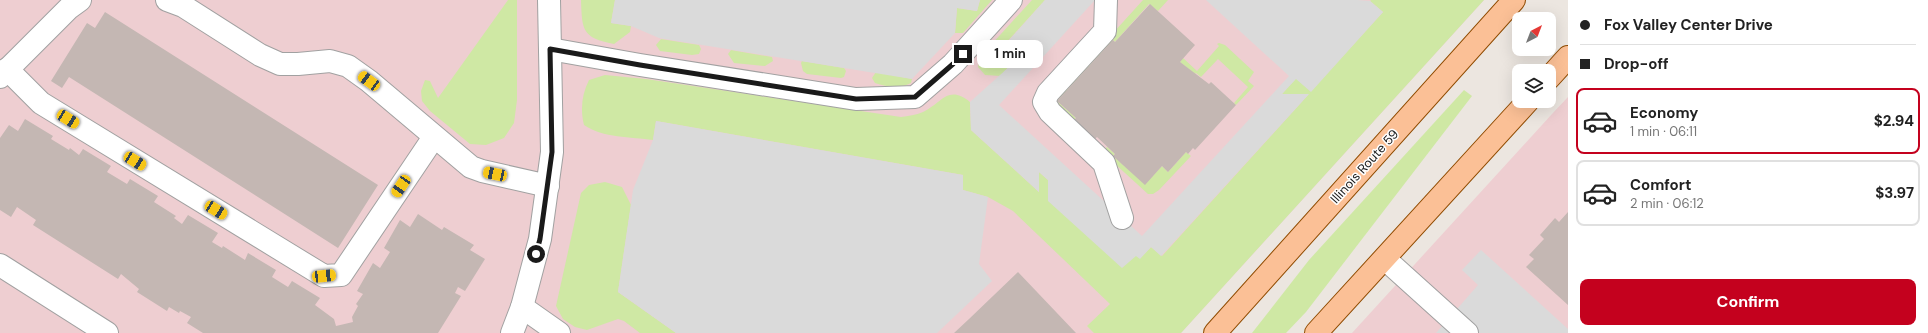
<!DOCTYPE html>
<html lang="en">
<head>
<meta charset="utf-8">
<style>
	:root { --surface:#fff; --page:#f2f2f2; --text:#222; --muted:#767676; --line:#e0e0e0; --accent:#c4011e }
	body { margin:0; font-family:"DM Sans",sans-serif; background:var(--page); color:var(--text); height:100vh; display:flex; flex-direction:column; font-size:15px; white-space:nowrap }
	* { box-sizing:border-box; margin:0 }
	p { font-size:13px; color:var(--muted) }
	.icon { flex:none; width:22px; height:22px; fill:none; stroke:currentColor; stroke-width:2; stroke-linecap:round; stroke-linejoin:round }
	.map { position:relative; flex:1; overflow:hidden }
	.sheet { display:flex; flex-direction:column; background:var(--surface); width:360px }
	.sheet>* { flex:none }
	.hud { display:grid; align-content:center; height:88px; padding:0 12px; background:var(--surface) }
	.needle { width:26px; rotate:42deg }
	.buttons { position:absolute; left:1512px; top:12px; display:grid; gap:8px }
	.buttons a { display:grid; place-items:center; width:44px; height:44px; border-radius:8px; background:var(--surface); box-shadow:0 4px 16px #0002; font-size:20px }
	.end { position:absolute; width:18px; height:18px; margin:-9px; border:5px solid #1a1a1a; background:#fff; box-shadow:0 0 0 2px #fff }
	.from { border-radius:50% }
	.bubble { position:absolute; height:28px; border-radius:8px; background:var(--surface); box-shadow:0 4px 16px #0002; font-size:13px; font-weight:700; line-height:28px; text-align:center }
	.car { position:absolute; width:12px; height:24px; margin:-12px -6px; border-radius:5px; box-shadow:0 0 3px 1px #0007; background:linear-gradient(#f5c518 24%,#345 0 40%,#f5c518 0 76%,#345 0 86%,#f5c518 0) }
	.hud b { display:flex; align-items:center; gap:14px; height:38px; font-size:15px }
	.hud b+b { border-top:1px solid var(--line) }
	.hud i { width:10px; height:10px; background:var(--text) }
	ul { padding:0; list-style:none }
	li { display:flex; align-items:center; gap:12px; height:66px; margin:0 8px 6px; padding:0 4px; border:2px solid var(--line); border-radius:8px }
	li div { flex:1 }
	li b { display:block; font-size:15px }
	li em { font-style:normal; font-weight:700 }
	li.on { border-color:var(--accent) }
	li>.icon { width:36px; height:36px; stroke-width:1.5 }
	.cta { display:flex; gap:8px; margin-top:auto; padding:8px 12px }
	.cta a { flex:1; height:46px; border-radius:8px; background:var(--accent); color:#fff; font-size:16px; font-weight:700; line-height:46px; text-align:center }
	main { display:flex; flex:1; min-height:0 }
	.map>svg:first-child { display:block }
	.commercial { fill:#eeced1 }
	.grass { fill:#cfe8a4 }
	.parking { fill:#dadada }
	.building { fill:#c4b7b3 }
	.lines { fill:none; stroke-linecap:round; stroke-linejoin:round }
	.minor-casing { stroke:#a1a1a1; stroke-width:24 }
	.major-casing { stroke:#904b01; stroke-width:24 }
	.minor { stroke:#fff; stroke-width:22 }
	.major { stroke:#fbc096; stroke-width:22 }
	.route { stroke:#1a1a1a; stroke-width:5 }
	.labels { text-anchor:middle; stroke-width:3; stroke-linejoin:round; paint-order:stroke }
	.street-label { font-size:13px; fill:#1a1a1a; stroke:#fff }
</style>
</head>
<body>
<main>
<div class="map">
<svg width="1568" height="333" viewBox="0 0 1568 333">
	<rect width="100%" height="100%" fill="#ece6e0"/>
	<g class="commercial">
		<polygon points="0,0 1484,0 1181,333 0,333"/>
		<polygon points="1568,97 1568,333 1352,333 1552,114"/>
	</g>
	<g class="grass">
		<polygon points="508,0 517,0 517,100 514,123 504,138 486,145 470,144 430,111 422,101 421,91 425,80 430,81 438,98"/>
		<path d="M 581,0 L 615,0 L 611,23 L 631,26 L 630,32 L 614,44 C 582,38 582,30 581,0 Z"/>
		<polygon points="980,0 992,0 963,33 955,33 957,8 977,11"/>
		<polygon points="1032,0 1045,0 985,66 1010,65 1001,76 985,75 978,67 980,57"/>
		<polygon points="1143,0 1168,0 1158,11 1149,4 1115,42 1113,40 1057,101 1076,118 1072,122 1054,107 1054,98"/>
		<path d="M 1371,0 L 1484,0 L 1181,333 L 1094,333 L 1087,326 L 1110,304 L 1013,211 L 988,197 L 963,190 L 963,175 L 656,121 L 653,140 C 631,137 603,138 584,125 C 580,109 582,94 589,80 L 605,75 L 646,79 L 901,117 C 908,116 916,115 923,112 C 942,103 948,84 970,102 L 971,130 L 1039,192 L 1039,172 L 1048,180 L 1049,201 L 1140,258 L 1151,247 L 1162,256 L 1308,95 L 1282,94 L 1296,78 L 1311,91 L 1383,12 L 1370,1 Z"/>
		<polygon points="661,39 699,45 701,49 699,54 692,55 660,51 656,45"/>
		<polygon points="1219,43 1225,45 1254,72 1248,81 1254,86 1236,105 1234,103 1248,87 1218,59 1201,77 1196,73 1195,74 1180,62 1183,58 1197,71 1219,46 1217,44"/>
		<polygon points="731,50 772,57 773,61 765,66 734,63 728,54"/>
		<polygon points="802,61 844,68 846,71 844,77 841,78 807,74 803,71 801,63"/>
		<path d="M 876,72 L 912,79 L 911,83 C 899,89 887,87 875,83 L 872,78 Z"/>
		<polygon points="1464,90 1472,96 1306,312 1286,333 1252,333 1309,260"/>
		<polygon points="1107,147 1115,154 1113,156 1145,184 1162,166 1168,172 1186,152 1191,156 1159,190 1153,194 1148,194 1102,152"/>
		<polygon points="605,182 622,187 631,205 618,292 676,333 640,333 624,321 618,319 587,330 575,327 563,319 556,306 581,193 589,185"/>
	</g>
	<g class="parking">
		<polygon points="615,0 980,0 977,11 957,8 955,33 912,79 659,38 631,26 611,23"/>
		<polygon points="1045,0 1095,0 999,105 1142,236 1289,76 1206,0 1357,0 1370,1 1383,12 1311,92 1296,79 1282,94 1309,94 1161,256 1151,247 1140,259 1136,256 1122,268 1048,201 1048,180 1039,172 1039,192 971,130 970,102 1010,66 985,67"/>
		<polygon points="656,121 963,175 963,190 988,197 979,264 992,281 937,333 676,333 618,292 633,190 653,140"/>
		<polygon points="1481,250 1568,329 1568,333 1436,333 1478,285 1462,270"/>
	</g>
	<g class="building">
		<polygon points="1150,4 1195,45 1180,62 1209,84 1211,82 1236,105 1195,150 1193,148 1188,154 1186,152 1168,172 1162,166 1145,185 1113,156 1115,154 1097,137 1089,145 1068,126 1076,118 1057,101 1113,40 1115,42"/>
		<polygon points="105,12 378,185 338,248 69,77 62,88 51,81 87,23 95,28"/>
		<polygon points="25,119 53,136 51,139 69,150 70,148 79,155 83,149 111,166 107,172 127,184 130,179 158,196 154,202 176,216 174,218 182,224 188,215 218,233 212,242 222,248 223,246 245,260 248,253 276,270 272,277 288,287 292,281 320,298 315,305 334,319 336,326 353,322 352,317 358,306 356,304 363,294 357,291 373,263 380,268 390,252 384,248 400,220 410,227 418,214 442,230 444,227 474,245 470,250 485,259 465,291 458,287 455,293 461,296 438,333 203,333 187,323 191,317 180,311 179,313 169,307 167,311 137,292 139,289 121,274 118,279 33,225 36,220 17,207 11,217 0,210 0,138 9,125 18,131"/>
		<polygon points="1568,212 1568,305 1526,267 1534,259 1529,255 1544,239 1540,235 1555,218 1559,222"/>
		<polygon points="1018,272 1076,333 954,333 969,319"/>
	</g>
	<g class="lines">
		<defs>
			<g id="minor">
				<polyline points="167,0 183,6 260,55 280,64 298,64 330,61 348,66 369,81 471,167 482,171 548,186"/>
				<polyline points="1106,0 1105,31 1048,93 1044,102 1050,112 1104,163 1122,218"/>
				<polyline points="550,49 640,65 856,99 915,97 953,64 1011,0"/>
				<polyline points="7,69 41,103 324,276 341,275 434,137"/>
				<polyline points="0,77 69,8 80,0"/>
				<polyline points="1385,259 1467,333"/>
				<polyline points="0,265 107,333"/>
				<polyline points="522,307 559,333"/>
				<polyline points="512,333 522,307 540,239 552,152 549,0"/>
			</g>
			<g id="major">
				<polyline points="1549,78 1568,57"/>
				<polyline points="1215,333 1514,0"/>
				<polyline points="1316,333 1528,101"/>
			</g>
		</defs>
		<use href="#minor" class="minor-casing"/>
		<use href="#major" class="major-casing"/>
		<use href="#minor" class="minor"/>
		<use href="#major" class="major"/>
	</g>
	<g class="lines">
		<polyline class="route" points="536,254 540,239 552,152 550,49 640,65 856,99 915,97 953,64 963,54"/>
	</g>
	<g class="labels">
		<g class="street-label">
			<text transform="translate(1364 166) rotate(-48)" y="5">Illinois Route 59</text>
		</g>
	</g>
</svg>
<div class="buttons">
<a><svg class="needle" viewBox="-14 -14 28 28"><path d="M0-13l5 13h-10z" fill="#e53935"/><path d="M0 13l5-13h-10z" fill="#767676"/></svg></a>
<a><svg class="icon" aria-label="layers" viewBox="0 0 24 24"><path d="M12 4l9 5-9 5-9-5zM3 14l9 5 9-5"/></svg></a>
</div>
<i class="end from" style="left:536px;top:254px"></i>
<i class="end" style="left:963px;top:54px"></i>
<div class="bubble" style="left:977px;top:40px;width:66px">1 min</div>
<i class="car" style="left:369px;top:81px;rotate:306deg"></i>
<i class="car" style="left:68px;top:119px;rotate:122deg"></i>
<i class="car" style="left:135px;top:161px;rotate:122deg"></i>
<i class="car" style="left:495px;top:174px;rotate:282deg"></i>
<i class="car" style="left:401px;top:186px;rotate:214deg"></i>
<i class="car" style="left:216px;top:210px;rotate:122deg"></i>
<i class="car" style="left:324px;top:276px;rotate:84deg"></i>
</div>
<section class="sheet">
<div class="hud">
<b><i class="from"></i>Fox Valley Center Drive</b>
<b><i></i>Drop-off</b>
</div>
<ul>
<li class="on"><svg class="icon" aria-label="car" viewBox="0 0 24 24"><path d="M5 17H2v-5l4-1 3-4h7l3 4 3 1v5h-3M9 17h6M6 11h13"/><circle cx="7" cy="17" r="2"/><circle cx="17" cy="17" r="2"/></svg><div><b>Economy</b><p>1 min · 06:11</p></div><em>$2.94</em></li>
<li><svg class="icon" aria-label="car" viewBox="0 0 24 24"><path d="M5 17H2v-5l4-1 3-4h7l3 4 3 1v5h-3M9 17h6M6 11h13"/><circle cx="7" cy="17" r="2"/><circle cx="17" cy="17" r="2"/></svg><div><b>Comfort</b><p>2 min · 06:12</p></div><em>$3.97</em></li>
</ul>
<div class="cta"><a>Confirm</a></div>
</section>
</main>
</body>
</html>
